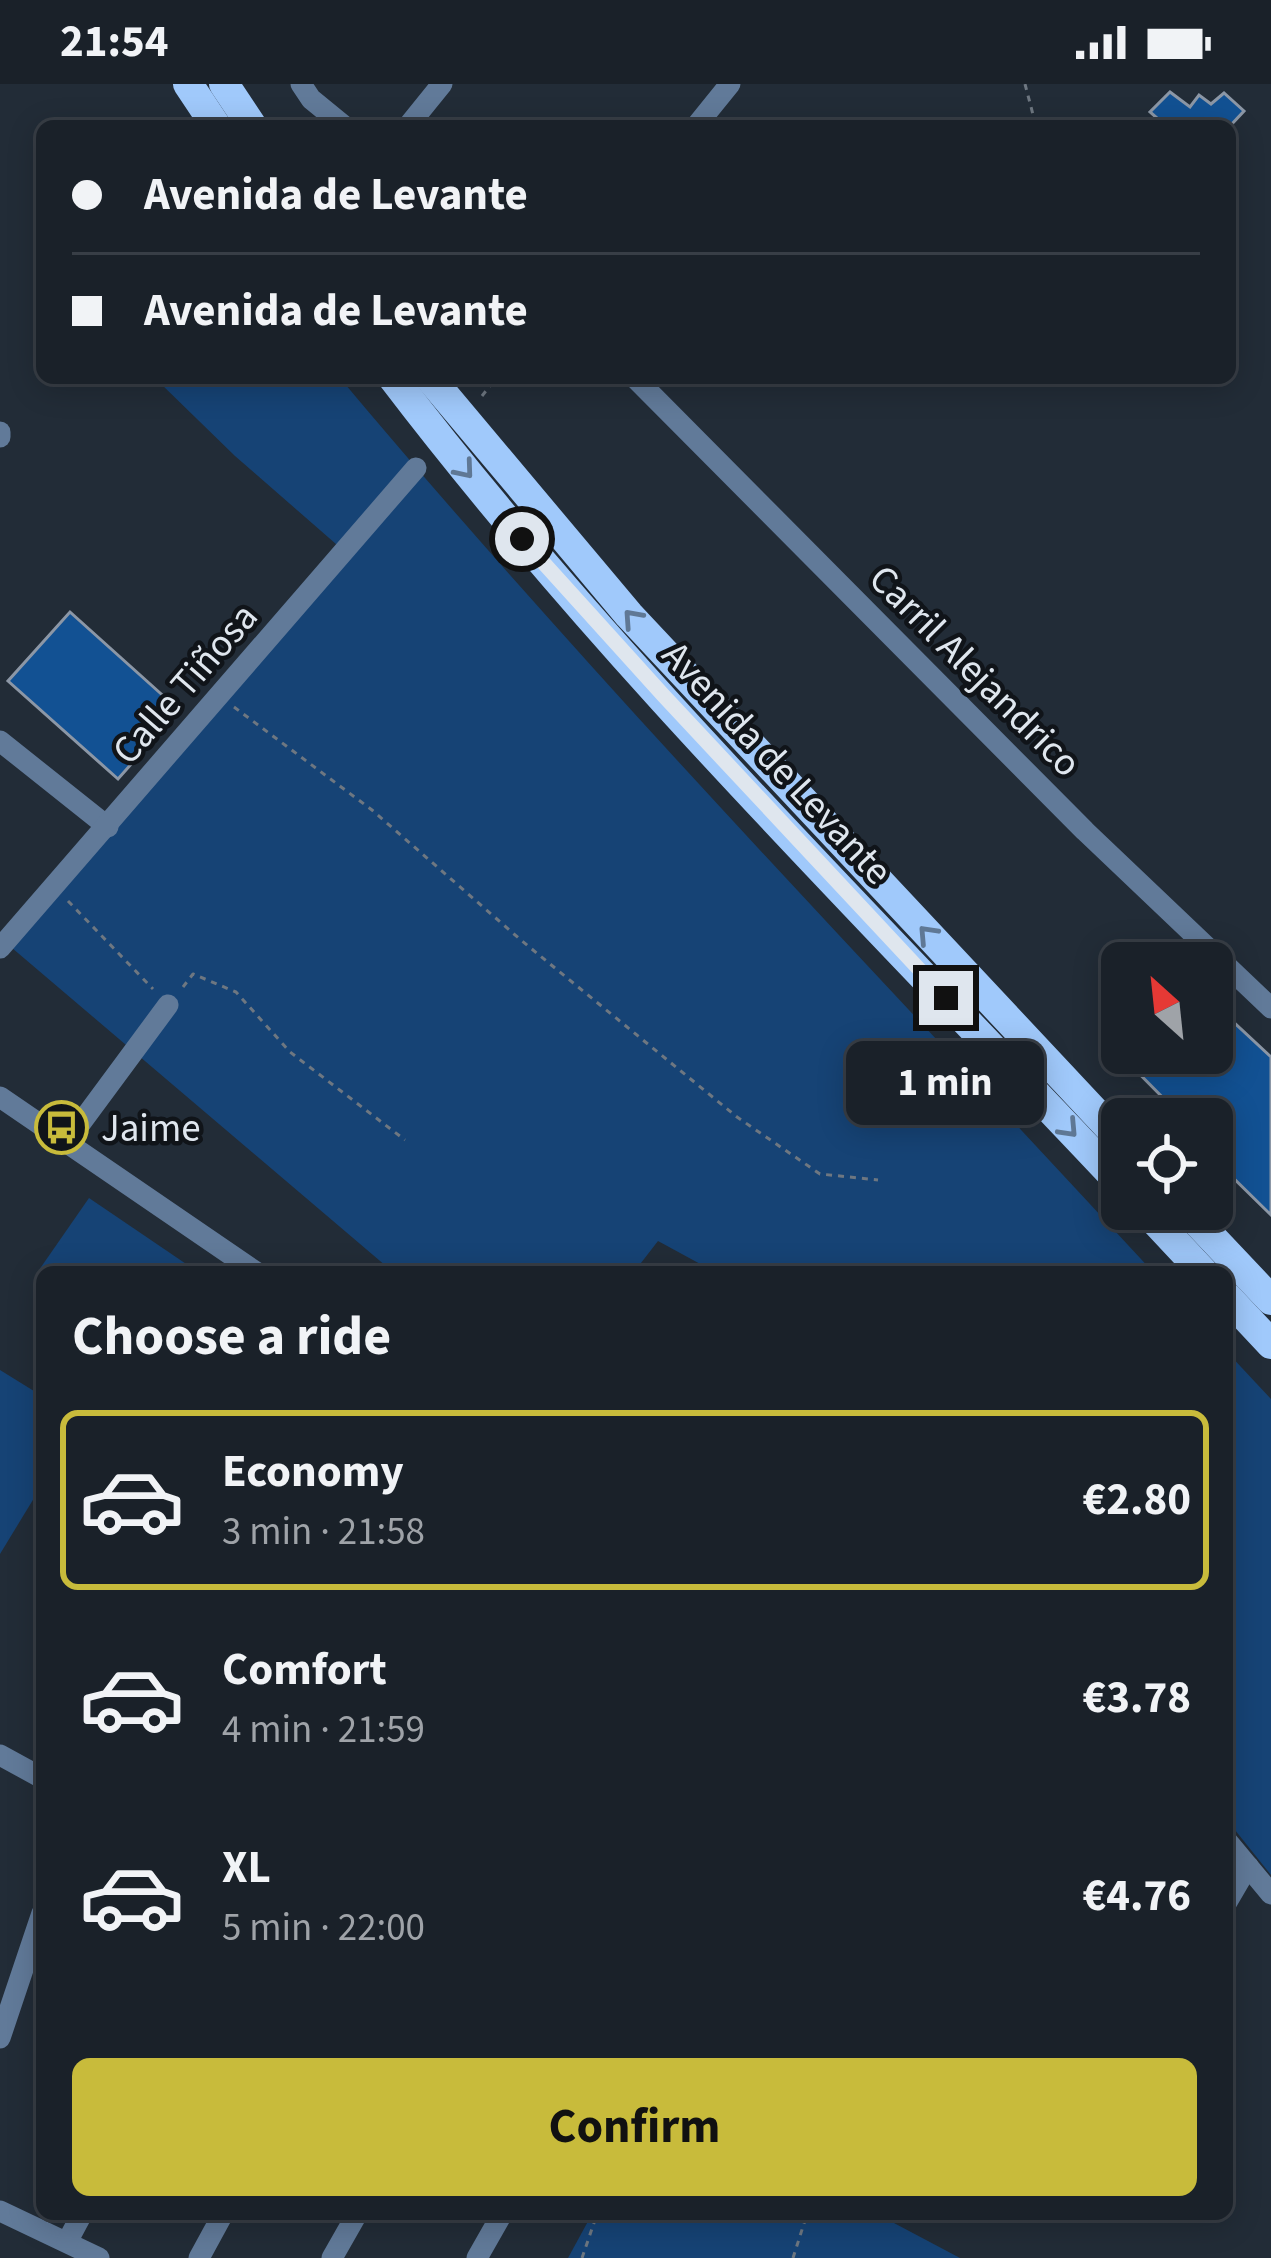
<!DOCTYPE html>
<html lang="en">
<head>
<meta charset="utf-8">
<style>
	:root { --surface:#1a2129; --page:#232931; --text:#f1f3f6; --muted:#9fa3a8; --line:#383e46; --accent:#c8bb3b }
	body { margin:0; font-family:"Source Sans 3",sans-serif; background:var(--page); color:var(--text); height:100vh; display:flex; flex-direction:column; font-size:45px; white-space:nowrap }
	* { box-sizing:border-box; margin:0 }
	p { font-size:39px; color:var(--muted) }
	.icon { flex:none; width:66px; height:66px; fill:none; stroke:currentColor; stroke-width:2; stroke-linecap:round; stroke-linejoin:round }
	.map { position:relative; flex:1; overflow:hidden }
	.details { position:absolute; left:36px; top:1182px; width:1197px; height:954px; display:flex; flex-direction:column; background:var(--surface); border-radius:18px; box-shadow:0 6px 30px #0003,0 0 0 3px var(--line) }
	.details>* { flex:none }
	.banner { position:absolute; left:36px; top:36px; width:1200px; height:264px; border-radius:18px; box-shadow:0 6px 30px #0003,0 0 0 3px var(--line); display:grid; align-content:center; height:264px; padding:0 36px; background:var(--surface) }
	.needle { width:78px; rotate:333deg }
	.buttons { position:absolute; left:1101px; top:858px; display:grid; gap:24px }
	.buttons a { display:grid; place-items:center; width:132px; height:132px; border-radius:18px; background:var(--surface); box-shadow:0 6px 30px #0003,0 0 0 3px var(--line); font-size:60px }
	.end { position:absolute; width:54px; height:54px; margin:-27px; border:15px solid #dfe6ee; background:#111; box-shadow:0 0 0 6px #111 }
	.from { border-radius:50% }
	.bubble { position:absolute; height:84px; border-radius:18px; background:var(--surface); box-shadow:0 6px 30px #0003,0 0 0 3px var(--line); font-size:39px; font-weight:700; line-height:84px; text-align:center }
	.banner b { display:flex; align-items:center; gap:42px; height:114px; font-size:45px }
	.banner b+b { border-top:3px solid var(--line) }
	.banner i { width:30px; height:30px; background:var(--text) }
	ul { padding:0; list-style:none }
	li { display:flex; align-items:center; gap:36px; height:180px; margin:0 24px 18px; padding:0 12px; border:6px solid transparent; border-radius:18px }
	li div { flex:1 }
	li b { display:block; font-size:45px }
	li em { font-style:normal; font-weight:700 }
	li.selected { border-color:var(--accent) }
	li>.icon { width:108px; height:108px; stroke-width:1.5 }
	h2 { padding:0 36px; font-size:54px; line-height:144px }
	.cta { display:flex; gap:24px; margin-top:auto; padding:24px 36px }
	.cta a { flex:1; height:138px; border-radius:18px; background:var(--accent); color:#111; font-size:48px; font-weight:700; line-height:138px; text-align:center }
	.status { display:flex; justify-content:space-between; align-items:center; height:84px; padding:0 60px; background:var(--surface); direction:ltr }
	.status svg { height:33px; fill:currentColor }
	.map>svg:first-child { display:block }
	.green { fill:#164375 }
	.building { fill:#125193; stroke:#8c97a6; stroke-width:3 }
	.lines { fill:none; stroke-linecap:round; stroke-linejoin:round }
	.path { stroke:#6e7781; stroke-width:3; stroke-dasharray:6 6; stroke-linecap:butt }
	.street { stroke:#617a99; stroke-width:21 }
	.primary { stroke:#a0c9fb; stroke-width:30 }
	.oneway { stroke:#5f7895 }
	.route { stroke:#dfe6ee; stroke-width:15 }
	.labels { text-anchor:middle; stroke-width:9; stroke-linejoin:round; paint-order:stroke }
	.street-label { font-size:39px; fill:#dfe6ee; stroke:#101419 }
	.poi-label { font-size:39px; fill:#dfe6ee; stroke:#101419; text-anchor:start }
</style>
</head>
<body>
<div class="status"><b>21:54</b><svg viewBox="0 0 49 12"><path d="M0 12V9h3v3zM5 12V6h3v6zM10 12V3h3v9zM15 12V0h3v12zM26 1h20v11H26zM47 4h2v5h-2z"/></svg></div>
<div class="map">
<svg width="1271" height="2174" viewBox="0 0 1271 2174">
	<rect width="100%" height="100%" fill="#222c37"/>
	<g class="green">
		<path d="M 163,294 L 340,294 C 599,603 880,892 1153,1188 L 715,1188 L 658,1157 L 634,1188 L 393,1188 L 5,858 L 344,467 L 235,372 L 159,298 Z"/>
		<polygon points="89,1114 198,1188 43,1188 39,1186"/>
		<polygon points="1227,1268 1271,1315 1271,1791 1227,1736"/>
		<polygon points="0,1286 42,1312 42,1401 0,1470"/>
		<polygon points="592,2130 877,2130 960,2174 568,2174"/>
	</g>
	<g class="building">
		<polygon points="1170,8 1190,23 1199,11 1211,20 1224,9 1244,27 1230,42 1166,42 1150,28"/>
		<polygon points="70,528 179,626 118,695 8,597"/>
		<polygon points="1212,918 1271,973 1271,1131 1212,1073 1212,1035 1184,1035 1101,951 1122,929 1122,969 1212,969"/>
	</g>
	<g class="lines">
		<g class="path">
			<polyline points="1025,0 1036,42"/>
			<polyline points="482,312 496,294"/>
			<polyline points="234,623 372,726 522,857 737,1033 820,1090 878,1096"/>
			<polyline points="68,817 153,905"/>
			<polyline points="183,903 193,890 236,908 290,968 405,1056"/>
			<polyline points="743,2130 757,2130"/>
			<polyline points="582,2174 597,2130"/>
			<polyline points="793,2174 807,2130"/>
		</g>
		<g class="street">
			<polyline points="301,0 311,15 344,42"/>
			<polyline points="408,42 442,0"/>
			<polyline points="696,42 730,0"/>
			<polyline points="635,294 1085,747 1271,924"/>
			<polyline points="0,348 0,353"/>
			<polyline points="0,657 108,743"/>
			<polyline points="0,864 416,384"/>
			<polyline points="0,1013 256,1188"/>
			<polyline points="66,1059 168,921"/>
			<polyline points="0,1671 42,1694"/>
			<polyline points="1227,1757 1271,1810"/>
			<polyline points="1227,1818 1248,1782"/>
			<polyline points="0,1954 42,1829"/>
			<polyline points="0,2127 99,2174"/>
			<polyline points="67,2158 82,2130"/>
			<polyline points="199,2174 223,2130"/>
			<polyline points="332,2174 357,2130"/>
			<polyline points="477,2174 502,2130"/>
		</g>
		<g class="primary">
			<polyline points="188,0 216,42"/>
			<polyline points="224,0 252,42"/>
			<path d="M 393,294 C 611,580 876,839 1122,1101"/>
			<polyline points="430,294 629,531 1122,1057"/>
			<polyline points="1144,1125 1203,1188"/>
			<polyline points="1185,1125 1271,1216"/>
			<polyline points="1227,1213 1271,1260"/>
		</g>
	</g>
	<defs><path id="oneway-chevron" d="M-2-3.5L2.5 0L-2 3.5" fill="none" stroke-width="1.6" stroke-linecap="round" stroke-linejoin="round" transform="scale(3)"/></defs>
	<g class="oneway">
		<use href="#oneway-chevron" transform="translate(465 386) rotate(50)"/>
		<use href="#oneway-chevron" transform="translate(632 534) rotate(-132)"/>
		<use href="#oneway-chevron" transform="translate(927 850) rotate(-133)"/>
		<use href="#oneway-chevron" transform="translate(1069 1045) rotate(47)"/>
	</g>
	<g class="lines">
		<polyline class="route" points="522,455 663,611 946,914"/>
	</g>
	<defs>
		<symbol id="bus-ring" viewBox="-11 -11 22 22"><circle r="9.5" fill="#101419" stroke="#c8bb3b" stroke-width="1.5"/><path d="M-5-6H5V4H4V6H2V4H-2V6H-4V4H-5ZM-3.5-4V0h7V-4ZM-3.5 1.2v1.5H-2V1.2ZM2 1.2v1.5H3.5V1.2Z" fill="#c8bb3b"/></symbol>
	</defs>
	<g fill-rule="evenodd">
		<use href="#bus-ring" x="32" y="1014" width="59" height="59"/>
	</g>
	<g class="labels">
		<g class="street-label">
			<text transform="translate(976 586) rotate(45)" y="14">Carril Alejandrico</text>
			<text transform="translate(184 599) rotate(-49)" y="14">Calle Tiñosa</text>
			<text transform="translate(778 678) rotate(47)" y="14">Avenida de Levante</text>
		</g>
		<g class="poi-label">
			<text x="101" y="1057">Jaime</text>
		</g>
	</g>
</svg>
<div class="buttons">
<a><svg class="needle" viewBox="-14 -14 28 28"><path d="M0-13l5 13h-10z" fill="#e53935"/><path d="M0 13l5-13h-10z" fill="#9fa3a8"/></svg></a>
<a><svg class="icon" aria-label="locate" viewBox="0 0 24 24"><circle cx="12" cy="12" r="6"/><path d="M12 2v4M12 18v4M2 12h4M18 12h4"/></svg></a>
</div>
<i class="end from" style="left:522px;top:455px"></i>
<i class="end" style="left:946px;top:914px"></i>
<div class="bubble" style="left:846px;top:957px;width:198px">1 min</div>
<div class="banner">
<b><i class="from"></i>Avenida de Levante</b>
<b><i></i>Avenida de Levante</b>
</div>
<section class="details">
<h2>Choose a ride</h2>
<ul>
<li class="selected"><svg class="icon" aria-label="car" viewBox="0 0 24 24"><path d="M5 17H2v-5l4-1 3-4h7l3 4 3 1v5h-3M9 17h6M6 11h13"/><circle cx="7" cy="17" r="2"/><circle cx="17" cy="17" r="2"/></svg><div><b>Economy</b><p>3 min · 21:58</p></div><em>€2.80</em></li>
<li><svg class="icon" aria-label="car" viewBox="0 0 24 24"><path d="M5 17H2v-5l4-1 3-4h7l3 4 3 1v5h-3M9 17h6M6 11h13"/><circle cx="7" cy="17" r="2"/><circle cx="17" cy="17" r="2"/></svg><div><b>Comfort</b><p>4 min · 21:59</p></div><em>€3.78</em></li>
<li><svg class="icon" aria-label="car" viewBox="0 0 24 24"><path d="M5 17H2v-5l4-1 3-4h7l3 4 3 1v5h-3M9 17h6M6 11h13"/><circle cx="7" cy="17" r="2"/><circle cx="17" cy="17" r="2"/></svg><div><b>XL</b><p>5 min · 22:00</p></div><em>€4.76</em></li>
</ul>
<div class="cta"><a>Confirm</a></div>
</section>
</div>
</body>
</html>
